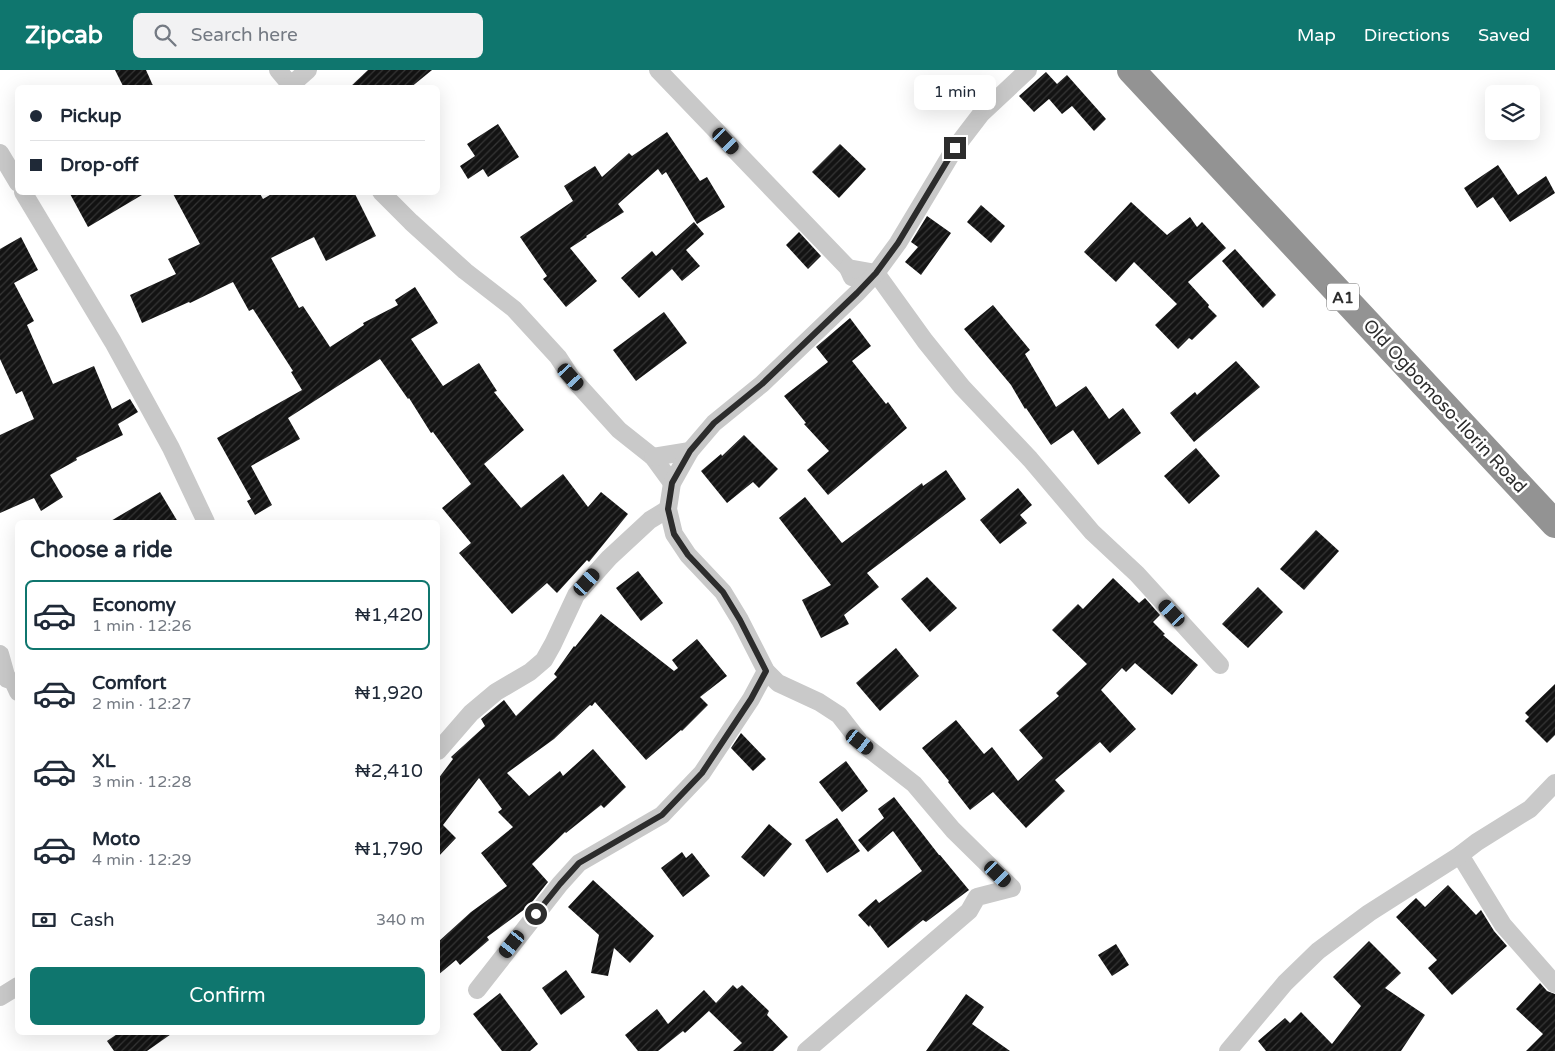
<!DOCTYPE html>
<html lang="en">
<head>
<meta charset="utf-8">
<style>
	:root { --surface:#fff; --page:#f2f2f3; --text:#1f2937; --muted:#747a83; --line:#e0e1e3; --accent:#0f766e }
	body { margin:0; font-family:"Varela Round",sans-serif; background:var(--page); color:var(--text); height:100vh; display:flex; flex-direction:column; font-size:19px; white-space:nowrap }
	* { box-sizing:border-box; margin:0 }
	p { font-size:16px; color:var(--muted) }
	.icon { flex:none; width:28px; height:28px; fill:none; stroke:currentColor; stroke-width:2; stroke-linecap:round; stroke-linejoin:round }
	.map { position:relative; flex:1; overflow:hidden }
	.details { position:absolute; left:15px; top:450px; width:425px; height:515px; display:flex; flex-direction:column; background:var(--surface); border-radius:8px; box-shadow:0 5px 20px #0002 }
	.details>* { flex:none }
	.top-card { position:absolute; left:15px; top:15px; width:425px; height:110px; border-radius:8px; box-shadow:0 5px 20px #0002; display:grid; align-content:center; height:110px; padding:0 15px; background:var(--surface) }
	.tools { position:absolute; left:1485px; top:15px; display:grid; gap:10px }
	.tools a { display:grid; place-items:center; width:55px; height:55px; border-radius:8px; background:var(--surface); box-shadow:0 5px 20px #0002; font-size:25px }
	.end { position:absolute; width:22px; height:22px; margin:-11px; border:6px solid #2c2c2c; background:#fff; box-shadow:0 0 0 2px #fff }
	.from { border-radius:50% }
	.bubble { position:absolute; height:35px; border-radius:8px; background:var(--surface); box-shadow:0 5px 20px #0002; font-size:16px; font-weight:600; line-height:35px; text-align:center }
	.car { position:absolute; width:15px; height:30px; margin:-15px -8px; border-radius:6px; box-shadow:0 0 4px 1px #0007; background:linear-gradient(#222 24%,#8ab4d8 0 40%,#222 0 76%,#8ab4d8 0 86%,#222 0) }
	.top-card b { display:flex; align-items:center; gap:18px; height:48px; font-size:19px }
	.top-card b+b { border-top:1px solid var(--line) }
	.top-card i { width:12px; height:12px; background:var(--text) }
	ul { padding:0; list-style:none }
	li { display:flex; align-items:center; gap:15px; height:70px; margin:0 10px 8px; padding:0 5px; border:2px solid transparent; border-radius:8px }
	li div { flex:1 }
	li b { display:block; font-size:19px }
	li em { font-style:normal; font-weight:600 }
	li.current { border-color:var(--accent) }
	li>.icon { width:45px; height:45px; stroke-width:1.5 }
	h2 { padding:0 15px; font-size:22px; line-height:60px }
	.pay { display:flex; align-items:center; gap:12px; height:55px; padding:0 15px; font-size:19px }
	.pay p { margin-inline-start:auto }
	.cta { display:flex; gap:10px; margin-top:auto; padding:10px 15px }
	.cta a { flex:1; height:58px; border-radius:8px; background:var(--accent); color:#fff; font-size:20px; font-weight:600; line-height:58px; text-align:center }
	header { display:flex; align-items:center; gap:30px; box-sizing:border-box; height:70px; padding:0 25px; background:var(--accent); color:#fff }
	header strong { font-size:24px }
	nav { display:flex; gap:28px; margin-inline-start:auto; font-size:18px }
	.search { width:350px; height:45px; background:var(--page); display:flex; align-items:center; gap:12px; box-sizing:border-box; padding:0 18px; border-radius:8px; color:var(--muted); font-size:19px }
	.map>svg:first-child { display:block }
	.building { fill:url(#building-hatch) }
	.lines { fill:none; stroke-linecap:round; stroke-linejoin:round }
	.street { stroke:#c9c9c9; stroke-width:18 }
	.highway { stroke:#939393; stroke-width:28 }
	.route { stroke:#2c2c2c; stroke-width:6 }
	.labels { text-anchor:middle; stroke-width:5; stroke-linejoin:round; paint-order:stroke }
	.shield { fill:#fff; stroke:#6b6b6b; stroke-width:1 }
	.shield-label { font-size:16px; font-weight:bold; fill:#2c2c2c }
	.street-label { font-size:18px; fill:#2c2c2c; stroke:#fff }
</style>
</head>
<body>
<header>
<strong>Zipcab</strong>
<div class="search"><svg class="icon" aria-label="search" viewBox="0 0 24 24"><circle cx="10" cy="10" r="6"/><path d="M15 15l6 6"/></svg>Search here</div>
<nav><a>Map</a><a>Directions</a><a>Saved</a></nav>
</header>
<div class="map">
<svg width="1555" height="981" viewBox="0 0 1555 981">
	<defs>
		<pattern id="building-hatch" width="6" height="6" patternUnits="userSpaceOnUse" patternTransform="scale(1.25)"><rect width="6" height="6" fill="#131313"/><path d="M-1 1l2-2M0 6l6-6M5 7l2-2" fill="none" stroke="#363636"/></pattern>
	</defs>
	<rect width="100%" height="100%" fill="#fff"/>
	<g class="building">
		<polygon points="115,0 146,0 154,18 124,18"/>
		<polygon points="368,0 432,0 410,18 349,18"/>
		<polygon points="1046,2 1057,14 1067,5 1106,49 1094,61 1072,36 1062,44 1049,29 1034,42 1019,26"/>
		<polygon points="498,54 519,87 488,107 483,99 468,109 460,96 475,86 467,74"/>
		<polygon points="667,62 700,111 707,107 725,137 697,154 666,102 662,105 658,99 618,134 624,142 586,166 587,167 570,178 597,211 566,237 543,209 547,206 520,167 573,131 564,116 595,96 602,107 629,83 632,86"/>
		<polygon points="840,74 866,99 839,128 812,102"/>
		<polygon points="1498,95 1518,125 1546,106 1555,123 1510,152 1493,127 1477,138 1464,118"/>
		<polygon points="69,122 147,122 88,157"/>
		<polygon points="172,122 259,122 263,129 275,122 354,122 376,166 326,191 314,167 271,188 299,238 303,236 330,277 364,255 363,253 398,235 395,230 415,217 438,253 411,269 443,316 479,293 497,321 494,322 524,360 484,394 521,438 563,404 588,437 601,422 628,444 589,492 587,490 557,523 547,513 512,544 459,483 471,473 442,438 471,414 433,362 431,363 409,328 408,329 380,289 288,348 300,369 251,396 272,435 255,445 247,431 251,429 217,368 302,320 291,302 293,301 253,239 249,241 233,212 190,233 189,232 142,253 130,225 176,204 168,189 200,174"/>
		<polygon points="1131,132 1167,165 1190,147 1197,157 1202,152 1226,178 1188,212 1209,235 1208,237 1217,246 1192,270 1189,268 1178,279 1155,255 1177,234 1134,192 1116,212 1084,182"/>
		<polygon points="981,135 1005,156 991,173 967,152"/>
		<polygon points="927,146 951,163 921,205 905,192 918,177 911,172"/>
		<polygon points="694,152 704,164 686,180 700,196 682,211 672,199 639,228 621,208 652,181 656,186"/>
		<polygon points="799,162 821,186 808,199 786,175"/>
		<polygon points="21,167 38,200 14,213 34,251 27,255 53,314 94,296 112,339 130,329 138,342 118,354 123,365 76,388 77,390 50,405 63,427 41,441 34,428 0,443 0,365 34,349 22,321 16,324 0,289 0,179"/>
		<polygon points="1235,179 1276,225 1263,238 1222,191"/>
		<polygon points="993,235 1030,280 1025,284 1056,337 1086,316 1109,349 1123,338 1141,363 1098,395 1073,360 1051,375 1026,338 1025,339 1011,315 964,259"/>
		<polygon points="664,242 687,273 636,311 613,280"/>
		<polygon points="850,248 871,276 852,291 886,334 888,332 907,358 828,425 807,400 829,381 804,354 806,353 784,326 828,292 816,277"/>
		<polygon points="1236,291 1260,317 1194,372 1170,343 1195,322 1197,325"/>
		<polygon points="744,365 778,399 759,418 753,412 727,433 701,401 721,384 722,386"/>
		<polygon points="1196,378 1220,406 1189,434 1164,406"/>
		<polygon points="946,400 966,429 867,503 879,517 844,545 849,554 821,568 802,530 831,515 779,448 805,427 842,473 922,413 923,416"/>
		<polygon points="1018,418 1032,435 1020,445 1027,453 1000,474 980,450"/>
		<polygon points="160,422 178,452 109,452"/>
		<polygon points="1316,460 1339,481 1304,520 1280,499"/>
		<polygon points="638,501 663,533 641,551 616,518"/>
		<polygon points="927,507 957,538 930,562 901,529"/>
		<polygon points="1113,508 1139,533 1145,528 1160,545 1153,552 1165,564 1163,565 1198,595 1172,625 1135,593 1126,602 1122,598 1101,620 1136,659 1110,683 1100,672 1055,710 1065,721 1026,758 993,722 970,740 948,712 949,711 922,678 956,650 984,684 992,677 1018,711 1043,688 1019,660 1059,626 1056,623 1087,594 1052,560 1078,534 1083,539"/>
		<polygon points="1258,517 1283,542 1248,578 1222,554"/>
		<polygon points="601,544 674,601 678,598 672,590 697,569 727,606 700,627 708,635 682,661 681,660 646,690 595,632 592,636 590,635 554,669 507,703 529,726 560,701 563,706 593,679 626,717 604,738 601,735 566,763 565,762 532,794 548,812 529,836 487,867 489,870 460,895 456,890 438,905 438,872 471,842 507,816 481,783 513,757 498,742 502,739 479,708 443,755 456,768 438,787 438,709 453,689 451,687 485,656 481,649 504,630 516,646 557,607 554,604 574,576 575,577"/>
		<polygon points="896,578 919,606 880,641 856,613"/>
		<polygon points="1555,614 1555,665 1547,673 1525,651 1529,647 1525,643"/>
		<polygon points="741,663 766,689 753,701 731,678"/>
		<polygon points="846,691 868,721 842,742 819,712"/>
		<polygon points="894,727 939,785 940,785 969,820 926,852 923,850 888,878 870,855 869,857 858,845 876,829 879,833 922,801 893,761 868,782 858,770 884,748 878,739"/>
		<polygon points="837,748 860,781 827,803 805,770"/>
		<polygon points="769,754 792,774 764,807 741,787"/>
		<polygon points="682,782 686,788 692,783 710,806 683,827 661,798"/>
		<polygon points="593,810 654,866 630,893 614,878 608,906 591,903 599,865 568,837"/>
		<polygon points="1448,815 1476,845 1481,840 1494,861 1507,876 1452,925 1428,898 1437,890 1396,847 1416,828 1425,837"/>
		<polygon points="1369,871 1401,903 1385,918 1425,945 1401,981 1266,981 1258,971 1285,948 1290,953 1301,942 1332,974 1361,936 1333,907"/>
		<polygon points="1116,874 1129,895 1112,906 1098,885"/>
		<polygon points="566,900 585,927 561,945 542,918"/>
		<polygon points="1540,913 1547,921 1555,924 1555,981 1526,981 1543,964 1516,939"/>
		<polygon points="733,915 737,919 742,915 769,941 767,945 788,967 773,981 733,981 742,973 709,941 710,940 685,963 683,961 658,981 638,981 625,965 657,939 668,954 704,920 716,933"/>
		<polygon points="500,923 538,974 530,981 502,981 473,944"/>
		<polygon points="966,924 984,937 972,954 1010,981 926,981"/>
		<polygon points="120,962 174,962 147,981 114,981 107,971"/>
	</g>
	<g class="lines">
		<g class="street">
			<polyline points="278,0 293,18"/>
			<polyline points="658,0 848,198 852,207"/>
			<polyline points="291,15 308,0"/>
			<polyline points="0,83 18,113"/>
			<polyline points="23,122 113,272 171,378 206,452"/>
			<polyline points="381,122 411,152 465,201 514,239 558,287 571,307 619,360 653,387 672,413"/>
			<polyline points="848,198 876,203 925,271 962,317 1030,389 1092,462 1137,504 1220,595"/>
			<polyline points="653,387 690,381"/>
			<polyline points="0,584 7,609 13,611 18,622"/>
			<polyline points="438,681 471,643 496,622 530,602 544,590 553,574 576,525 609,488 650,450 668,439"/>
			<polyline points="1460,785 1503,855 1555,914"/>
			<polyline points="477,920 560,814 579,793 662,745 702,703 751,629 766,601"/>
			<polyline points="0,927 18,916"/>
			<polyline points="806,981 969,841 977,827 1012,818 953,760 914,714 860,672 839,645 819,632 778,613 766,601 740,550 723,522 688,485 674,464 668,439 672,413 690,381 714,353 762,314 857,223 876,203 898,173 955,78 981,44 1028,0"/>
			<polyline points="1228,981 1285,913 1318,881 1369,843 1460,785 1477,772 1530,739 1555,713"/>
		</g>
		<polyline class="highway" points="1131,0 1555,454"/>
	</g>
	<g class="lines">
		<polyline class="route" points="536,844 560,814 579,793 662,745 702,703 751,629 766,601 740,550 723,522 688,485 674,464 668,439 672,413 690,381 714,353 762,314 857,223 876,203 898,173 955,78"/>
	</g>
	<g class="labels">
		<rect class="shield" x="1327" y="213.5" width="32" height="27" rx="4"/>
		<g class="shield-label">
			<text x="1343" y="233">A1</text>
		</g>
		<g class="street-label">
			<text transform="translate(1445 336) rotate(47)" y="6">Old Ogbomoso-Ilorin Road</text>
		</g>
	</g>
</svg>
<div class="tools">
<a><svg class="icon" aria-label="layers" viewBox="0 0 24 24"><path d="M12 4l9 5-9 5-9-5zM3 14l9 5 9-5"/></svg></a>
</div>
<i class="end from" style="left:536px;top:844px"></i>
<i class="end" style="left:955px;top:78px"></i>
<div class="bubble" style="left:914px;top:5px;width:82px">1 min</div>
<i class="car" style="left:726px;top:71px;rotate:136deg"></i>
<i class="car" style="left:571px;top:307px;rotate:138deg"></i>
<i class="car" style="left:587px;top:512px;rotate:42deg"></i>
<i class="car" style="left:1172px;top:543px;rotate:317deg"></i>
<i class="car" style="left:860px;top:672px;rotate:128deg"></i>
<i class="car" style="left:998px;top:804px;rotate:134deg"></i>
<i class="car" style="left:512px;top:874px;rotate:218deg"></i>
<div class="top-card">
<b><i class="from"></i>Pickup</b>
<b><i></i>Drop-off</b>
</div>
<section class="details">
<h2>Choose a ride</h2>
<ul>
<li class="current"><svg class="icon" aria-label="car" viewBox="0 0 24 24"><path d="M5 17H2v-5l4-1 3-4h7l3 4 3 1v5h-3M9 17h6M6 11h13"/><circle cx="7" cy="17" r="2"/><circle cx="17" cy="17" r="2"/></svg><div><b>Economy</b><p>1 min · 12:26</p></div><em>₦1,420</em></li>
<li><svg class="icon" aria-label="car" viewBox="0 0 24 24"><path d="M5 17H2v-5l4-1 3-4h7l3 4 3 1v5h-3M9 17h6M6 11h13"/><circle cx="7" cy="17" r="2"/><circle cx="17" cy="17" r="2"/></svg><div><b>Comfort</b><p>2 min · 12:27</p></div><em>₦1,920</em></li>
<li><svg class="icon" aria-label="car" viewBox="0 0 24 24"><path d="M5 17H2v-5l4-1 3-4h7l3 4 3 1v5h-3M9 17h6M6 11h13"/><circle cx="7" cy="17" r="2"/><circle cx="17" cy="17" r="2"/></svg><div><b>XL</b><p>3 min · 12:28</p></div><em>₦2,410</em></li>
<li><svg class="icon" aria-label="car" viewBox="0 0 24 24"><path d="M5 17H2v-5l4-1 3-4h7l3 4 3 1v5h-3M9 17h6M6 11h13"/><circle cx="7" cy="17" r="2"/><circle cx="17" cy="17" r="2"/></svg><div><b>Moto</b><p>4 min · 12:29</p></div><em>₦1,790</em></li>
</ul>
<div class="pay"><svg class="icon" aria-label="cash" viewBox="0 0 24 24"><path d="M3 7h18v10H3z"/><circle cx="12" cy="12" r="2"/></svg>Cash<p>340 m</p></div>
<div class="cta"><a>Confirm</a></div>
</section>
</div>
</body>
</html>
